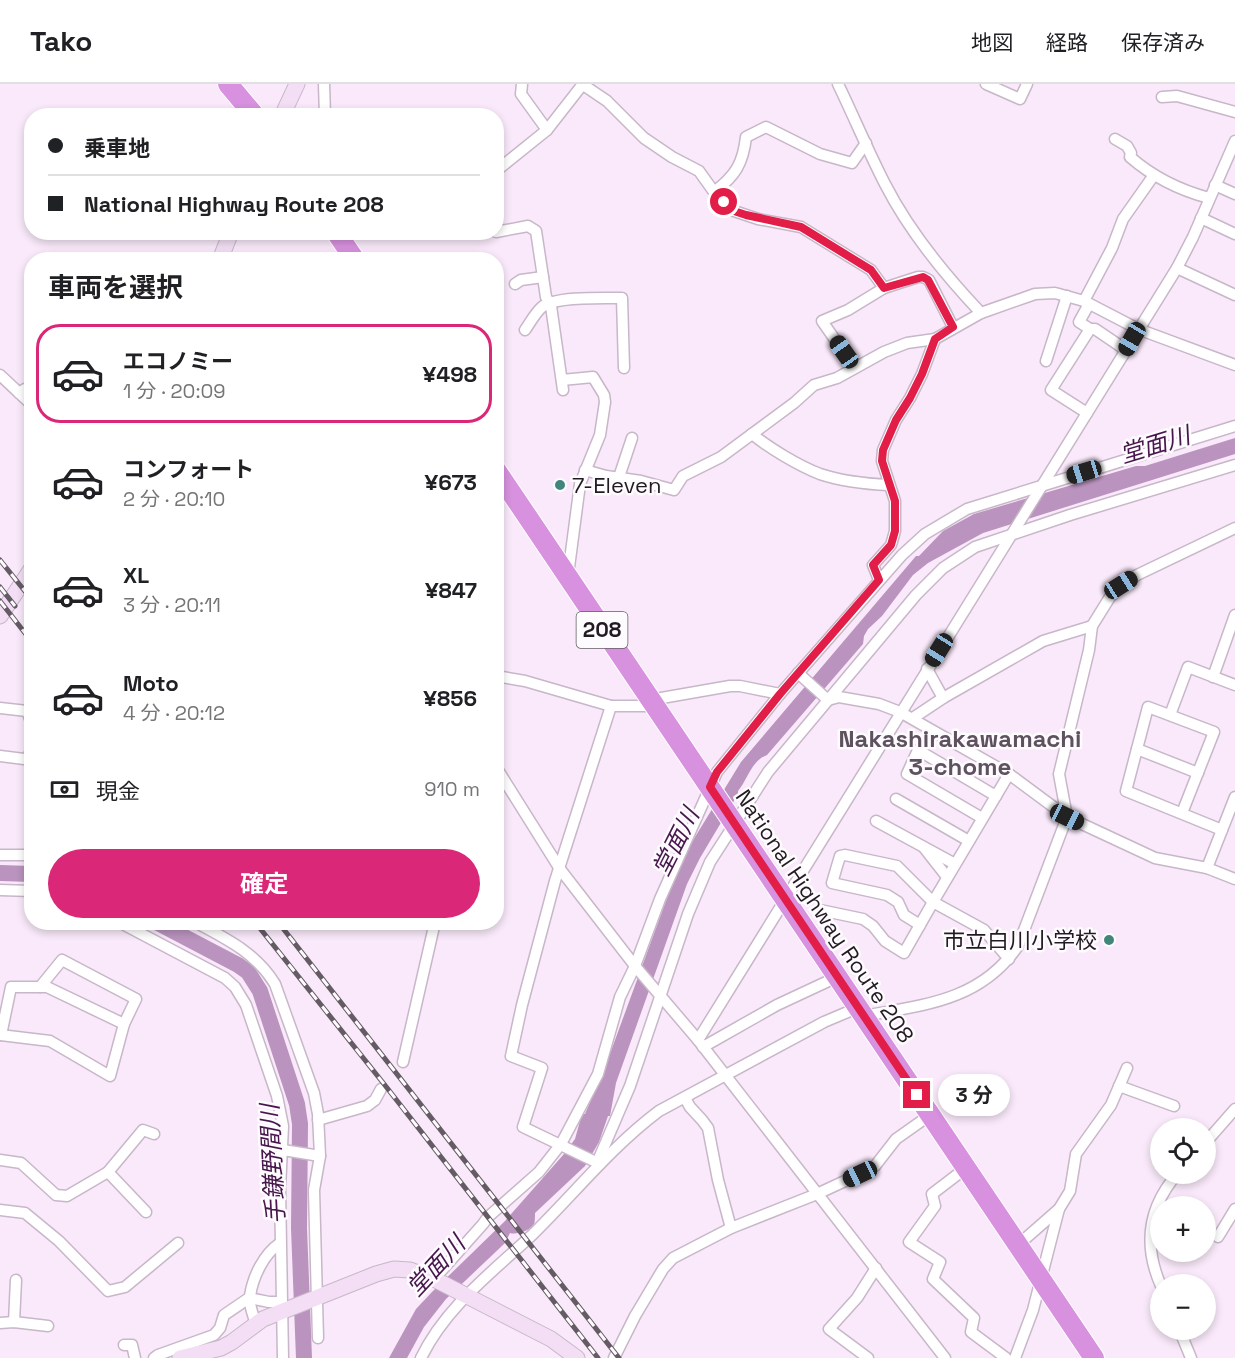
<!DOCTYPE html>
<html lang="ja">
<head>
<meta charset="utf-8">
<style>
	:root { --surface:#fff; --page:#f6f6f6; --text:#202124; --muted:#757577; --line:#e0e0e0; --accent:#db2777 }
	body { margin:0; font-family:"Space Grotesk","Noto Sans JP",sans-serif; background:var(--page); color:var(--text); height:100vh; display:flex; flex-direction:column; font-size:22px; white-space:nowrap }
	* { box-sizing:border-box; margin:0 }
	p { font-size:20px; color:var(--muted) }
	.icon { flex:none; width:33px; height:33px; fill:none; stroke:currentColor; stroke-width:2; stroke-linecap:round; stroke-linejoin:round }
	.map { position:relative; flex:1; overflow:hidden }
	.panel { position:absolute; left:24px; top:168px; width:480px; height:678px; display:flex; flex-direction:column; background:var(--surface); border-radius:24px; box-shadow:0 3px 9px #0003 }
	.panel>* { flex:none }
	.banner { position:absolute; left:24px; top:24px; width:480px; height:132px; border-radius:24px; box-shadow:0 3px 9px #0003; display:grid; align-content:center; height:132px; padding:0 24px; background:var(--surface) }
	.controls { position:absolute; left:1150px; top:1034px; display:grid; gap:12px }
	.controls a { display:grid; place-items:center; width:66px; height:66px; border-radius:50%; background:var(--surface); box-shadow:0 3px 9px #0003; font-size:30px }
	.end { position:absolute; width:27px; height:27px; margin:-14px; border:8px solid #e11d48; background:#fff; box-shadow:0 0 0 3px #fff }
	.from { border-radius:50% }
	.bubble { position:absolute; height:42px; border-radius:21px; background:var(--surface); box-shadow:0 3px 9px #0003; font-size:20px; font-weight:700; line-height:42px; text-align:center }
	.car { position:absolute; width:18px; height:36px; margin:-18px -9px; border-radius:8px; box-shadow:0 0 4px 2px #0007; background:linear-gradient(#222 24%,#8ab4d8 0 40%,#222 0 76%,#8ab4d8 0 86%,#222 0) }
	.banner b { display:flex; align-items:center; gap:21px; height:57px; font-size:22px }
	.banner b+b { border-top:2px solid var(--line) }
	.banner i { width:15px; height:15px; background:var(--text) }
	ul { padding:0; list-style:none }
	li { display:flex; align-items:center; gap:18px; height:99px; margin:0 12px 9px; padding:0 12px; border:3px solid transparent; border-radius:24px }
	li div { flex:1 }
	li b { display:block; font-size:22px }
	li em { font-style:normal; font-weight:700 }
	li.selected { border-color:var(--accent) }
	li>.icon { width:54px; height:54px; stroke-width:1.5 }
	h2 { padding:0 24px; font-size:27px; line-height:72px }
	.pay { display:flex; align-items:center; gap:15px; height:66px; padding:0 24px; font-size:22px }
	.pay p { margin-inline-start:auto }
	.action { display:flex; gap:12px; margin-top:auto; padding:12px 24px }
	.action a { flex:1; height:69px; border-radius:36px; background:var(--accent); color:#fff; font-size:24px; font-weight:700; line-height:69px; text-align:center }
	header { display:flex; align-items:center; gap:36px; box-sizing:border-box; height:84px; padding:0 30px; background:var(--surface); border-bottom:2px solid var(--line) }
	header strong { font-size:28px }
	nav { display:flex; gap:33px; margin-inline-start:auto; font-size:21px }
	.map>svg:first-child { display:block }
	.water { fill:#ba93be }
	.lines { fill:none; stroke-linecap:round; stroke-linejoin:round }
	.river { stroke:#ba93be; stroke-width:16 }
	.street-casing { stroke:#c7b7c8; stroke-width:13 }
	.secondary-casing { stroke:#c7b7c8; stroke-width:17 }
	.highway-casing { stroke:#fff; stroke-width:22 }
	.street { stroke:#fff; stroke-width:10 }
	.secondary { stroke:#f3def5; stroke-width:15 }
	.highway { stroke:#d791de; stroke-width:20 }
	.rail-casing { stroke:#655b65; stroke-width:5 }
	.rail { stroke:#fefbfe; stroke-width:3; stroke-dasharray:9; stroke-linecap:butt }
	.route { stroke:#e11d48; stroke-width:8 }
	.poi-dot { fill:#42867b; stroke:#fefbfe; stroke-width:2 }
	.labels { text-anchor:middle; stroke-width:5; stroke-linejoin:round; paint-order:stroke }
	.shield { fill:#fefbfe; stroke:#635e63; stroke-width:1.5 }
	.shield-label { font-size:21px; font-weight:bold; fill:#211b21 }
	.poi-label { font-size:22px; fill:#211b21; stroke:#fefbfe; text-anchor:start }
	.street-label { font-size:22px; fill:#211b21; stroke:#fefbfe }
	.water-label { font-size:24px; font-style:italic; fill:#47164c; stroke:#fefbfe }
	.neighbourhood-label { font-size:24px; font-weight:bold; fill:#5f5260; stroke:#fefbfe }
</style>
</head>
<body>
<header>
<strong>Tako</strong>
<nav><a>地図</a><a>経路</a><a>保存済み</a></nav>
</header>
<div class="map">
<svg width="1235" height="1274" viewBox="0 0 1235 1274">
	<rect width="100%" height="100%" fill="#f9e9fa"/>
	<path class="water" d="M 1235,354 L 1235,370 L 983,449 L 928,479 L 913,491 L 882,532 L 868,545 L 864,552 L 863,560 L 767,671 C 751,677 748,695 738,707 L 738,710 L 700,774 L 687,800 L 616,999 L 610,1032 L 608,1032 L 599,1058 L 585,1082 L 535,1129 C 535,1131 535,1139 534,1140 C 530,1147 516,1151 510,1149 L 505,1159 L 446,1215 L 424,1243 L 407,1274 L 389,1274 L 416,1225 L 432,1208 L 505,1137 L 564,1070 L 575,1055 L 582,1030 L 585,1030 L 607,978 L 678,784 L 695,753 L 741,678 L 916,472 L 919,472 L 943,447 L 974,430 L 1136,382 L 1145,382 Z"/>
	<g class="lines">
		<g class="river">
			<polyline points="0,789 32,790"/>
			<polyline points="156,838 238,881 248,888 260,907 297,1020 300,1040 299,1144 304,1274"/>
		</g>
		<defs>
			<g id="street">
				<polyline points="324,0 325,32"/>
				<polyline points="522,0 521,10 547,46"/>
				<polyline points="582,0 607,17 644,54 672,73 699,87 714,108 734,127 758,135 801,143 871,186 884,204 918,193 923,193 929,196 953,243"/>
				<path d="M 838,0 C 854,33 868,67 885,100 C 909,147 945,191 981,229"/>
				<polyline points="986,0 1020,15 1027,0"/>
				<polyline points="1162,13 1177,12 1235,28"/>
				<path d="M 1115,55 L 1127,62 L 1131,69 L 1130,73 C 1153,93 1179,106 1209,114"/>
				<polyline points="496,87 547,46 583,0"/>
				<polyline points="1215,101 1235,110"/>
				<path d="M 714,108 C 735,92 743,80 746,53 L 766,43 L 820,70 L 852,79 L 866,59"/>
				<polyline points="1201,134 1235,150"/>
				<polyline points="496,148 528,142 536,147 546,213 551,222 563,306"/>
				<polyline points="1177,184 1235,211"/>
				<polyline points="515,200 521,196 543,193"/>
				<polyline points="1084,217 1112,164 1123,135 1154,91"/>
				<polyline points="1090,245 1095,245 1126,266"/>
				<path d="M 525,246 C 530,239 535,229 542,223 C 554,212 605,214 622,214 L 624,284"/>
				<polyline points="1046,277 1067,212"/>
				<polyline points="854,283 822,237 848,226 884,204"/>
				<polyline points="0,291 32,321"/>
				<polyline points="562,296 593,293 604,311 605,318 600,351 580,400 568,491"/>
				<polyline points="19,309 25,305 32,306"/>
				<polyline points="1087,329 1051,306 1090,245 1079,238 1089,220"/>
				<path d="M 752,350 C 769,364 799,382 820,390 C 841,397 867,400 889,401"/>
				<polyline points="585,386 606,392 641,397 674,406 683,392 721,373 794,319 814,301 837,294 884,268 907,259 935,255 981,229 1035,210 1055,209 1084,217 1138,245 1235,281"/>
				<polyline points="619,393 632,354"/>
				<polyline points="879,496 873,481 891,461 895,447 895,417 882,377 883,366 896,336 910,314 922,290 935,255"/>
				<polyline points="927,585 943,614"/>
				<polyline points="798,589 828,616"/>
				<polyline points="496,592 525,597 611,622 654,622"/>
				<polyline points="1213,593 1235,531"/>
				<polyline points="650,616 730,602 740,602 780,610"/>
				<polyline points="828,616 839,613 879,620 900,628 1009,690 1067,733 1155,774 1207,784 1235,795"/>
				<polyline points="0,624 27,627 32,640"/>
				<polyline points="1170,631 1188,583 1235,601"/>
				<polyline points="913,634 943,614 1043,557 1092,542"/>
				<polyline points="1137,665 1198,689"/>
				<polyline points="0,672 32,676"/>
				<polyline points="28,676 32,661"/>
				<polyline points="496,683 560,785 635,882 698,956 945,1274"/>
				<polyline points="896,715 969,757"/>
				<polyline points="1182,729 1214,648 1148,623 1126,707 1222,746"/>
				<polyline points="982,734 907,690 918,666 996,712"/>
				<polyline points="876,737 955,780"/>
				<polyline points="925,765 947,793"/>
				<polyline points="0,771 32,771"/>
				<polyline points="1207,784 1235,713"/>
				<polyline points="0,806 32,807"/>
				<polyline points="820,826 863,835 873,842 885,857 904,869 933,818 1009,690"/>
				<polyline points="119,838 225,894 235,903 246,921 277,1012 283,1042 280,1105 283,1274"/>
				<path d="M 195,838 C 227,855 256,869 275,900 L 314,1009 L 318,1030 L 320,1072 L 314,1106 L 318,1254"/>
				<polyline points="920,841 904,831 898,818 887,811 832,799 840,772 845,771 897,782 933,818 984,846 1009,875"/>
				<path d="M 863,932 C 924,921 980,917 1018,862 L 1067,733 L 1059,690 L 1089,566 L 1092,542 L 1110,513 L 1121,501 L 1137,491 L 1235,444"/>
				<polyline points="0,951 50,957 110,992 124,940 136,915 62,876 40,903"/>
				<polyline points="1,951 11,903 47,903 124,940"/>
				<polyline points="698,956 1177,184 1193,153 1235,57"/>
				<polyline points="703,963 777,921 837,893"/>
				<polyline points="403,978 435,838"/>
				<polyline points="1119,1002 1174,1022"/>
				<polyline points="685,1014 690,1023 702,1036 708,1044 718,1096 731,1144"/>
				<polyline points="318,1036 367,1022 375,1016 381,1005"/>
				<polyline points="1206,1058 1235,1025"/>
				<polyline points="283,1066 320,1072"/>
				<polyline points="0,1076 21,1079 56,1111 67,1112 108,1088 143,1046 154,1050"/>
				<polyline points="597,1079 630,1002 688,830 710,778 768,688 916,511 943,484 975,463 1070,431 1235,381"/>
				<polyline points="600,1080 523,1043 542,984 511,972 522,921 555,797 611,622"/>
				<polyline points="966,1084 932,1110 935,1122 909,1158 940,1178 933,1195 974,1234 971,1248 1006,1274"/>
				<polyline points="108,1088 146,1128"/>
				<polyline points="0,1126 25,1129 59,1157 108,1207 125,1203 178,1159"/>
				<polyline points="1218,1153 1235,1125"/>
				<polyline points="1018,1161 1059,1125 1070,1107 1076,1070 1111,1021 1127,984"/>
				<polyline points="434,1195 483,1140 488,1133 539,1088 561,1060 598,990 620,913 635,882 660,815 717,688 780,610 902,471 925,450 967,425 1235,342"/>
				<path d="M 1161,1202 C 1143,1161 1148,1123 1178,1089"/>
				<polyline points="14,1238 16,1196"/>
				<polyline points="0,1239 14,1238 48,1242"/>
				<path d="M 256,1241 C 254,1232 248,1220 250,1212 C 253,1192 264,1170 280,1159"/>
				<polyline points="1179,1245 1191,1274"/>
				<polyline points="124,1261 132,1261 135,1274"/>
				<polyline points="154,1274 158,1271 214,1251 220,1244 224,1231 249,1214 269,1218 281,1218"/>
				<path d="M 421,1274 C 445,1224 491,1189 531,1152 C 574,1110 611,1063 659,1027 L 824,938 L 857,924"/>
				<polyline points="614,1274 635,1232 663,1185 673,1174 731,1144 817,1110 860,1090 875,1082 896,1055 930,1031"/>
				<polyline points="868,1274 829,1245 857,1214 876,1184"/>
				<polyline points="1015,1274 1033,1226 1059,1125"/>
			</g>
			<g id="secondary">
				<polyline points="282,32 297,0"/>
				<polyline points="220,176 231,148"/>
				<polyline points="0,532 32,484"/>
				<polyline points="180,1274 221,1264 232,1258 263,1235 376,1190 394,1185 410,1186 434,1195 551,1255 577,1274"/>
			</g>
			<g id="highway">
				<polyline points="228,0 255,32"/>
				<polyline points="336,148 355,176"/>
				<polyline points="496,386 1094,1274"/>
			</g>
		</defs>
		<use href="#street" class="street-casing"/>
		<use href="#secondary" class="secondary-casing"/>
		<use href="#highway" class="highway-casing"/>
		<use href="#street" class="street"/>
		<use href="#secondary" class="secondary"/>
		<use href="#highway" class="highway"/>
		<defs>
			<g id="rail">
				<polyline points="0,476 32,516"/>
				<polyline points="0,503 15,522"/>
				<polyline points="0,517 32,558"/>
				<polyline points="255,838 384,1000 598,1274"/>
				<polyline points="278,838 619,1274"/>
			</g>
		</defs>
		<use href="#rail" class="rail-casing"/>
		<use href="#rail" class="rail"/>
	</g>
	<g class="lines">
		<polyline class="route" points="724,118 734,127 746,131 801,143 871,186 884,204 923,193 928,196 953,243 935,255 922,290 910,314 896,336 883,366 882,377 895,417 895,447 891,461 873,481 879,496 780,610 717,688 710,703 917,1011"/>
	</g>
	<g class="poi-dot">
		<circle cx="560" cy="401" r="6"/>
		<circle cx="1109" cy="856" r="6"/>
	</g>
	<g class="labels">
		<rect class="shield" x="576.5" y="528" width="51" height="36" rx="4.5"/>
		<g class="shield-label">
			<text x="602" y="553">208</text>
		</g>
		<g class="poi-label">
			<text x="572" y="409">7-Eleven</text>
			<text x="1097" y="864" text-anchor="end">市立白川小学校</text>
		</g>
		<g class="street-label">
			<text transform="translate(825 832) rotate(56)" y="8">National Highway Route 208</text>
		</g>
		<g class="water-label">
			<text transform="translate(1155 361) rotate(-17)" y="8">堂面川</text>
			<text transform="translate(676 758) rotate(-63)" y="8">堂面川</text>
			<text transform="translate(273 1080) rotate(-93)" y="8">手鎌野間川</text>
			<text transform="translate(436 1182) rotate(-47)" y="8">堂面川</text>
		</g>
		<g class="neighbourhood-label">
			<text x="960" y="663">Nakashirakawamachi<tspan x="960" dy="28">3-chome</tspan></text>
		</g>
	</g>
</svg>
<div class="controls">
<a><svg class="icon" aria-label="locate" viewBox="0 0 24 24"><circle cx="12" cy="12" r="6"/><path d="M12 2v4M12 18v4M2 12h4M18 12h4"/></svg></a>
<a>+</a>
<a>−</a>
</div>
<i class="end from" style="left:724px;top:118px"></i>
<i class="end" style="left:917px;top:1011px"></i>
<div class="bubble" style="left:938px;top:990px;width:72px">3 分</div>
<i class="car" style="left:1132px;top:255px;rotate:210deg"></i>
<i class="car" style="left:844px;top:268px;rotate:325deg"></i>
<i class="car" style="left:1084px;top:388px;rotate:253deg"></i>
<i class="car" style="left:1121px;top:501px;rotate:58deg"></i>
<i class="car" style="left:939px;top:566px;rotate:212deg"></i>
<i class="car" style="left:1067px;top:733px;rotate:116deg"></i>
<i class="car" style="left:860px;top:1090px;rotate:245deg"></i>
<div class="banner">
<b><i class="from"></i>乗車地</b>
<b><i></i>National Highway Route 208</b>
</div>
<section class="panel">
<h2>車両を選択</h2>
<ul>
<li class="selected"><svg class="icon" aria-label="car" viewBox="0 0 24 24"><path d="M5 17H2v-5l4-1 3-4h7l3 4 3 1v5h-3M9 17h6M6 11h13"/><circle cx="7" cy="17" r="2"/><circle cx="17" cy="17" r="2"/></svg><div><b>エコノミー</b><p>1 分 · 20:09</p></div><em>¥498</em></li>
<li><svg class="icon" aria-label="car" viewBox="0 0 24 24"><path d="M5 17H2v-5l4-1 3-4h7l3 4 3 1v5h-3M9 17h6M6 11h13"/><circle cx="7" cy="17" r="2"/><circle cx="17" cy="17" r="2"/></svg><div><b>コンフォート</b><p>2 分 · 20:10</p></div><em>¥673</em></li>
<li><svg class="icon" aria-label="car" viewBox="0 0 24 24"><path d="M5 17H2v-5l4-1 3-4h7l3 4 3 1v5h-3M9 17h6M6 11h13"/><circle cx="7" cy="17" r="2"/><circle cx="17" cy="17" r="2"/></svg><div><b>XL</b><p>3 分 · 20:11</p></div><em>¥847</em></li>
<li><svg class="icon" aria-label="car" viewBox="0 0 24 24"><path d="M5 17H2v-5l4-1 3-4h7l3 4 3 1v5h-3M9 17h6M6 11h13"/><circle cx="7" cy="17" r="2"/><circle cx="17" cy="17" r="2"/></svg><div><b>Moto</b><p>4 分 · 20:12</p></div><em>¥856</em></li>
</ul>
<div class="pay"><svg class="icon" aria-label="cash" viewBox="0 0 24 24"><path d="M3 7h18v10H3z"/><circle cx="12" cy="12" r="2"/></svg>現金<p>910 m</p></div>
<div class="action"><a>確定</a></div>
</section>
</div>
</body>
</html>
